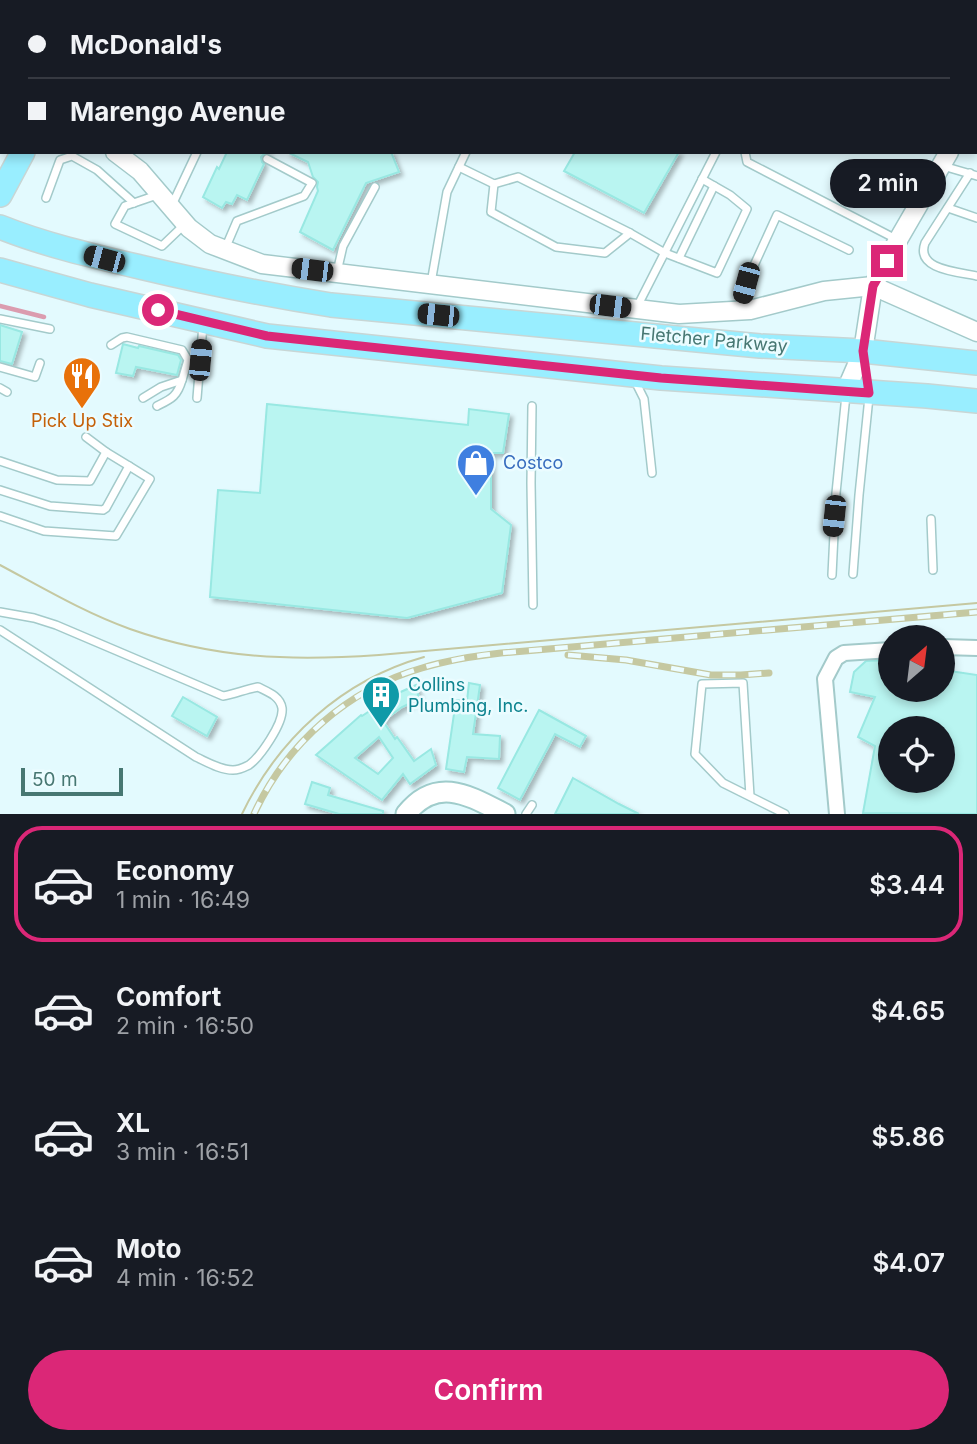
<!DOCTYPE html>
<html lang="en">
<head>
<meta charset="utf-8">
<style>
	:root { --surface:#171b24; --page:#20242c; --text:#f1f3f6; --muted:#9ea1a6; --line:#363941; --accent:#db2777 }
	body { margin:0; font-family:Inter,sans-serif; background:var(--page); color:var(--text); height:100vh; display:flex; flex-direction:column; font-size:26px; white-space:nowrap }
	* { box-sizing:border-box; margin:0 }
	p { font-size:23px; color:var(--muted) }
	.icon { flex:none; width:38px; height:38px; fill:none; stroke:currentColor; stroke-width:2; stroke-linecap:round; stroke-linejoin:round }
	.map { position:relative; height:814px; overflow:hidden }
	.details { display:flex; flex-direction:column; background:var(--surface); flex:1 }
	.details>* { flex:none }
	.hud { position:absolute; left:0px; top:0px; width:978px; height:154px; box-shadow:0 4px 10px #0003; display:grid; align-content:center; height:154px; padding:0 28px; background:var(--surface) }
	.needle { width:46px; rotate:28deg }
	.controls { position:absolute; left:878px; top:625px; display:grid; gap:14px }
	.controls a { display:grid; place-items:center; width:77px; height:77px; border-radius:50%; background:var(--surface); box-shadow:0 4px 10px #0003; font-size:35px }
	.scale { position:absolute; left:21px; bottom:18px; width:102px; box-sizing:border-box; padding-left:7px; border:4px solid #477772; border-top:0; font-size:19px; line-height:24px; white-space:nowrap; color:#477772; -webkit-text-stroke:5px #ebfcff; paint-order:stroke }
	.end { position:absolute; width:32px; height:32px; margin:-16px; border:9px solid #db2777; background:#fff; box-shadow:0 0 0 4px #fff }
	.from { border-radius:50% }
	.bubble { position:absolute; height:49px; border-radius:24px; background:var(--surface); box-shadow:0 4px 10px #0003; font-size:23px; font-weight:600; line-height:49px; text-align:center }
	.car { position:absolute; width:21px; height:42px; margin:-21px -10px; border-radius:9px; box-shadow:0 0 5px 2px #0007; background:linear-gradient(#222 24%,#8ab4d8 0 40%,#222 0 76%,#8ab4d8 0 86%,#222 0) }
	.hud b { display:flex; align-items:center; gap:24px; height:66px; font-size:26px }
	.hud b+b { border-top:2px solid var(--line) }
	.hud i { width:18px; height:18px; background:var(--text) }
	ul { padding:12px 0 0; list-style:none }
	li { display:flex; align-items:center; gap:21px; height:116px; margin:0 14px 10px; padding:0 14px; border:4px solid transparent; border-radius:28px }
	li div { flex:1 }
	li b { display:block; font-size:26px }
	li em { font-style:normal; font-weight:600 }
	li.selected { border-color:var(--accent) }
	li>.icon { width:63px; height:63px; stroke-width:1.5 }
	.primary-button { display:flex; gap:14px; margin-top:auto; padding:14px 28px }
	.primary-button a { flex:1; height:80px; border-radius:42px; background:var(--accent); color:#fff; font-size:28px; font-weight:600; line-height:80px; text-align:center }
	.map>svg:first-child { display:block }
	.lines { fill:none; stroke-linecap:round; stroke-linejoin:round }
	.stream { stroke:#db9caf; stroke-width:4.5 }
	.building { fill:#b9f5f1; stroke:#98e8e2; stroke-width:2; fill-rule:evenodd; filter:url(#shadow) }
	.service-casing { stroke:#a3caca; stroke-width:10 }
	.minor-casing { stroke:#a3caca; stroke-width:18 }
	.tertiary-casing { stroke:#a3caca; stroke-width:21 }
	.secondary-casing { stroke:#9fcccb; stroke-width:23 }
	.primary-casing { stroke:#c8d6d5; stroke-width:26 }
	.service { stroke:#fff; stroke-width:7 }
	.minor { stroke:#fff; stroke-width:14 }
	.tertiary { stroke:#fff; stroke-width:18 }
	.secondary { stroke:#fff; stroke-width:19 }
	.primary { stroke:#9ef; stroke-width:23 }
	.tram { stroke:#c5c8a1; stroke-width:2 }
	.rail-casing { stroke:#c5c8a1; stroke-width:7 }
	.rail { stroke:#ebfcff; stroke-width:4.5; stroke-dasharray:13; stroke-linecap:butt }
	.route { stroke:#db2777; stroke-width:9 }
	.labels { text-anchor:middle; stroke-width:5; stroke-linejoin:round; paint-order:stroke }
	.street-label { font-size:18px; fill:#477772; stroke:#ebfcff }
	.food-label { font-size:18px; fill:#c56008; stroke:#ebfcff }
	.shop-label { font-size:18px; fill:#366cbe; stroke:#ebfcff; text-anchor:start }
	.culture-label { font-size:18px; fill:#0d838f; stroke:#ebfcff; text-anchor:start }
</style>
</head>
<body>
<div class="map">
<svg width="977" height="814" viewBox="0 0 977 814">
	<defs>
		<filter id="shadow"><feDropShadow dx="3.5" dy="3.5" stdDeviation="2" flood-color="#0004"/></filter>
	</defs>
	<rect width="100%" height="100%" fill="#e3fafe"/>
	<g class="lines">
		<polyline class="stream" points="0,306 44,317"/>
	</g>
	<g class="building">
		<polygon points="227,152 270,152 264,154 261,157 262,162 264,164 247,200 237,195 232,204 226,202 222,208 203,197 217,167 219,169"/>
		<polygon points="287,152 391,152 399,172 366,183 333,250 300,232 318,191 317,187 318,182 313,177 308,162"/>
		<polygon points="575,152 679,152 644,213 564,171"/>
		<polygon points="0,325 22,332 12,364 0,361"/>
		<polygon points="123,344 138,348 139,346 178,355 181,360 177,375 136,367 133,376 116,373"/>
		<polygon points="267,404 468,425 469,409 509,414 503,453 491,453 491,509 511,525 502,593 407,618 210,597 218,490 260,493"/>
		<path d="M 887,660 L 891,661 L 891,690 L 943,690 L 943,670 L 977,675 L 977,814 L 863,813 L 875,746 L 858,737 L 875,697 L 850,692 L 854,672 L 866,661 ZM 891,728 L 943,728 L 943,780 L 891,780 Z"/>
		<polygon points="469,683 480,685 473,734 500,736 499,759 467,757 464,772 446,769 456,700 467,701"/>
		<path d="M 416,685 L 419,699 L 402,707 L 383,721 L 395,739 L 397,737 L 414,761 L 431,749 L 436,765 L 410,784 L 403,774 L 382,800 L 316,755 L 361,715 L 362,716 L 394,695 ZM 379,737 L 393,758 L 378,774 L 355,758 Z"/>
		<polygon points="183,697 217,717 207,736 172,716"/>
		<polygon points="539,710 586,736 580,747 555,734 520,800 498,788"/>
		<polygon points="573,778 619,804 639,814 555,814"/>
		<polygon points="312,782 330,788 328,795 383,811 383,814 339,814 305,804"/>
	</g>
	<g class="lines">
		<defs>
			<g id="service">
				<polyline points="175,0 178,2"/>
				<polyline points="559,0 563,2"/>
				<polyline points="962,0 966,2"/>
				<polyline points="269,2 270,0"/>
				<polyline points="546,2 547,0"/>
				<polyline points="667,2 668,0"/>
				<polyline points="793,2 794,0"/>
				<polyline points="976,7 977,7"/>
				<polyline points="976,43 977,44"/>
				<polyline points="976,147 977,148"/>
				<polyline points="745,152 747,162 896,239"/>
				<polyline points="943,166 977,176"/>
				<polyline points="459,167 494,184 518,177 630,233 665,253 717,273 747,209 730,195 702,179"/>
				<path d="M 970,173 L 925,243 C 915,270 959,272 977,276"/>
				<polyline points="494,184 491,212 556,247 605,253 630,233"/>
				<polyline points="160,194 125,206 115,224 162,246 185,224"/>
				<polyline points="46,198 60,160 72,156 97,170 134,203"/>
				<polyline points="172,205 197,152"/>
				<polyline points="948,208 977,218"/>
				<polyline points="225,249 237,221 304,196 312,183 267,159"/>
				<polyline points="679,258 714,186"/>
				<polyline points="337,272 343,246 375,187"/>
				<polyline points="431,283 447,192 466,152"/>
				<polyline points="637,307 716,152"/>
				<polyline points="738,310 746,283 777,215 849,250"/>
				<polyline points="0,319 50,329"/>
				<polyline points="111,345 122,338 127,337 182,350 188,360 182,380 161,387 143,398"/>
				<polyline points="0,367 35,377 40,363"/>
				<polyline points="635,381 644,399 652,473"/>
				<polyline points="0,388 7,392"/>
				<polyline points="197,398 203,325"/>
				<path d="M 157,406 C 171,399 177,397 182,380"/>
				<polyline points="532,406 531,483 533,605"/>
				<polyline points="0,461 57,480 90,481 106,452 86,437"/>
				<polyline points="0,490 50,506 103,510 106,508 129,466 106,452"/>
				<polyline points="0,516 44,531 116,536 150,479 129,466"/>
				<polyline points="931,519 933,570"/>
				<polyline points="853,574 859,495 869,397"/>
				<polyline points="832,575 836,493 846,395"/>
				<path d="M 0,612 L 34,618 L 56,625 L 223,696 C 235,694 246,689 258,687 C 268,692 280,696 282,708 C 284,723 260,757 249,765 C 245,767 237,770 233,770 C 220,770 207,762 196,757 L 0,630"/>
				<polyline points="750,796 743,683 702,684 695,754 723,783 785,814"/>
				<polyline points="526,814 532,805"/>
			</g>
			<g id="minor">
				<polyline points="943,647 977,648"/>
				<polyline points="837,814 825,679 836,658 844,653 891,650"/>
			</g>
			<g id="tertiary">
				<polyline points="0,92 2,93"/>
				<polyline points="976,101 977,100"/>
				<polyline points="115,152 140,171 189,228 210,244 262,264 679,314 750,310 824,291 873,286 977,332"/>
				<polyline points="846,390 863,351 873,286 898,240 949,152"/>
			</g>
			<path id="secondary" d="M 406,814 C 437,775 470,796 505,814"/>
			<g id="primary">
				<polyline points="71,2 72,0"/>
				<polyline points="100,2 101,0"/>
				<polyline points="0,135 2,132"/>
				<polyline points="0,195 23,152"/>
				<path d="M 0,227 C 45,245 93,256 140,267 C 203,282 267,295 331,305 L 760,346 L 863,351 L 977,363"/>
				<polyline points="0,270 90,295 267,336 661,378 927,396 977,401"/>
			</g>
		</defs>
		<use href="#service" class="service-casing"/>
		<use href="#minor" class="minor-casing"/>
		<use href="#tertiary" class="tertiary-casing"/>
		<use href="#secondary" class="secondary-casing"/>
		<use href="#primary" class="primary-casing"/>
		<use href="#service" class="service"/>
		<use href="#minor" class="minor"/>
		<use href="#tertiary" class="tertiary"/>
		<use href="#secondary" class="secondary"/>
		<use href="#primary" class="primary"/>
		<g class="tram">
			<path d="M 0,565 C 43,588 85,613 130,629 C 215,659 291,661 379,655 L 977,603"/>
			<path d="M 242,814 C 278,739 342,680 424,657"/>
		</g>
		<defs>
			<g id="rail">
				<polyline points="568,655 626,660 711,675 741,675 769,673"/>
				<path d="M 254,814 C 286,744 348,689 422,668 C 448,660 474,656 501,653 L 977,612"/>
			</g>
		</defs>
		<use href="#rail" class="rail-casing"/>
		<use href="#rail" class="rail"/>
	</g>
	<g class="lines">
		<polyline class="route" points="158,310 267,336 661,378 869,393 863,351 873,286 887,261"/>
	</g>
	<defs>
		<symbol id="restaurant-pin" viewBox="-11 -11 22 30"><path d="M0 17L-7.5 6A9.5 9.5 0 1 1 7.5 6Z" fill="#e8710a" stroke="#ebfcff"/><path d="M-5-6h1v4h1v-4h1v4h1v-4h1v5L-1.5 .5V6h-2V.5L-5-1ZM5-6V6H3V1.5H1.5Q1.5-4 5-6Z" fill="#fff"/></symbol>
		<symbol id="shop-pin" viewBox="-11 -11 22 30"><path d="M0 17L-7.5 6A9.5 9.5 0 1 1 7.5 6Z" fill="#3f7fe0" stroke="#ebfcff"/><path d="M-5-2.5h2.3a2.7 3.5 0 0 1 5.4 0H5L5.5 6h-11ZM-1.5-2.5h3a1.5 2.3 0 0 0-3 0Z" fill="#fff"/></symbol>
		<symbol id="building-pin" viewBox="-11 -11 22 30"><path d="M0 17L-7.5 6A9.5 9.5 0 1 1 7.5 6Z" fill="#0f9aa8" stroke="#ebfcff"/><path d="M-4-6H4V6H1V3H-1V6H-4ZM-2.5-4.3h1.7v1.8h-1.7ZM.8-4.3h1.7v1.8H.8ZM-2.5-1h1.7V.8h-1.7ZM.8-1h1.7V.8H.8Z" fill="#fff"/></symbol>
	</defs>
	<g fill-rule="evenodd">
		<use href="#restaurant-pin" x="60" y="354" width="44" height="60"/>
		<use href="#shop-pin" x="454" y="441" width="44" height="60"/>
		<use href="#building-pin" x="359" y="673" width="44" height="60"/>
	</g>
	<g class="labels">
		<g class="street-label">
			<text transform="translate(714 340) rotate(5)" y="6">Fletcher Parkway</text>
		</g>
		<g class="food-label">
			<text x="82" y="427">Pick Up Stix</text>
		</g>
		<g class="shop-label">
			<text x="503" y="469">Costco</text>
		</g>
		<g class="culture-label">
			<text x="408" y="691">Collins<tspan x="408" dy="21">Plumbing, Inc.</tspan></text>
		</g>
	</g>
</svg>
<div class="controls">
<a><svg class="needle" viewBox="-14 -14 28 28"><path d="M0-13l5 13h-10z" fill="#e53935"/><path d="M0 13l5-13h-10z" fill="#9ea1a6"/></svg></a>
<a><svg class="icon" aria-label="locate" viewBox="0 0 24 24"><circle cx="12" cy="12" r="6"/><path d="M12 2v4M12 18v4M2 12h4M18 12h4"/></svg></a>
</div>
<div class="scale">50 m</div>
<i class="end from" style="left:158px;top:310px"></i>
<i class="end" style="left:887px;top:261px"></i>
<div class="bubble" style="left:830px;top:159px;width:116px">2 min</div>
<i class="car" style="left:104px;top:259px;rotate:285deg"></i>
<i class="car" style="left:312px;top:270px;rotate:277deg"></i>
<i class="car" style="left:746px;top:283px;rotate:195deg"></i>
<i class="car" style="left:610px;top:306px;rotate:97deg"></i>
<i class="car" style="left:438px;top:315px;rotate:276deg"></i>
<i class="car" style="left:200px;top:360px;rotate:5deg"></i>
<i class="car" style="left:834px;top:516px;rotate:186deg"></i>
<div class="hud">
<b><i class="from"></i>McDonald's</b>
<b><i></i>Marengo Avenue</b>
</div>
</div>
<section class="details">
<ul>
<li class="selected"><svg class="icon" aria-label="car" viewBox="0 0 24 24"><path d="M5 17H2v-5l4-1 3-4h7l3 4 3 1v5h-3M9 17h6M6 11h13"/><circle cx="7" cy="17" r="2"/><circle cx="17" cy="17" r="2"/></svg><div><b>Economy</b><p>1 min · 16:49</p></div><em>$3.44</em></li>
<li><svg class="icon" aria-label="car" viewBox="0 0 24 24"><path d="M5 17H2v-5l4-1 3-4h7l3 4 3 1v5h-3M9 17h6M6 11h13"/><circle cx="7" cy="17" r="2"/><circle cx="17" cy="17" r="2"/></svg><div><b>Comfort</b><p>2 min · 16:50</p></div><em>$4.65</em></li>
<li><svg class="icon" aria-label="car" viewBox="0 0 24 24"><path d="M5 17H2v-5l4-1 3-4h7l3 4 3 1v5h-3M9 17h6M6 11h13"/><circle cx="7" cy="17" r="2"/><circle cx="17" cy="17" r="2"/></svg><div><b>XL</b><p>3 min · 16:51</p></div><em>$5.86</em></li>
<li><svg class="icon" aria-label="car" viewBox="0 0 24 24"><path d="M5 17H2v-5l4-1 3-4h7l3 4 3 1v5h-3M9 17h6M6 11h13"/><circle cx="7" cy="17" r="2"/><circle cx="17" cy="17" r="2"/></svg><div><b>Moto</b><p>4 min · 16:52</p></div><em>$4.07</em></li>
</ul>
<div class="primary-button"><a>Confirm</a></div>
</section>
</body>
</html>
